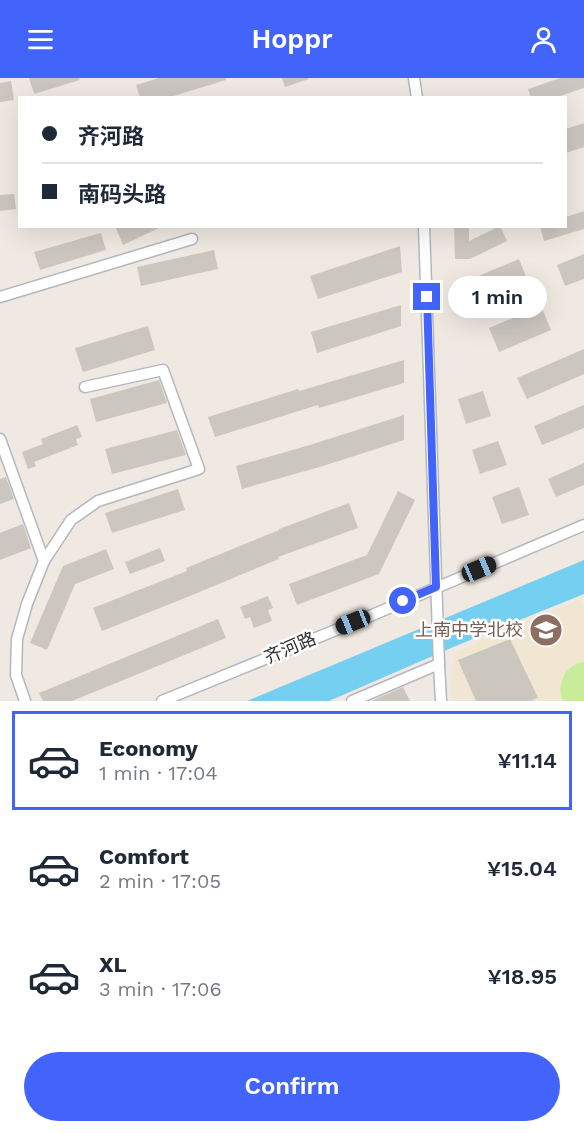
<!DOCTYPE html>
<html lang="en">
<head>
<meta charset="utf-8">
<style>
	:root { --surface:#fff; --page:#f2f2f3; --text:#1f2937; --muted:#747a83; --line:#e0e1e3; --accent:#4264fb }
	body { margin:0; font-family:"Work Sans","Noto Sans SC",sans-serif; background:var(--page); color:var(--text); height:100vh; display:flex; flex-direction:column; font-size:22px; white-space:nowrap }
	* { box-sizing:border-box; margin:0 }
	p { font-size:20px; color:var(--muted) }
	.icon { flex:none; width:33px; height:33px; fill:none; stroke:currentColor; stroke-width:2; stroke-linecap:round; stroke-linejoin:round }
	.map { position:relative; height:623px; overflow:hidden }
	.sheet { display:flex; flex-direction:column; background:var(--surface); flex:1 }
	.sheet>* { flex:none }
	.hud { position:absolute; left:18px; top:18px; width:549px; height:132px; border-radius:0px; box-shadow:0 6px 24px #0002; display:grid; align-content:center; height:132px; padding:0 24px; background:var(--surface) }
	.end { position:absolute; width:27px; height:27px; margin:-14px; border:8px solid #4264fb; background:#fff; box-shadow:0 0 0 3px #fff }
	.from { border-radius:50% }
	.bubble { position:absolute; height:42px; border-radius:21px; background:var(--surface); box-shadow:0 6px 24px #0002; font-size:20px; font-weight:600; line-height:42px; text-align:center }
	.car { position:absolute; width:18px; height:36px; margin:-18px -9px; border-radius:8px; box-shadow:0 0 4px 2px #0007; background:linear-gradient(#222 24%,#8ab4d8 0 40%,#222 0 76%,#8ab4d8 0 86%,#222 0) }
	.hud b { display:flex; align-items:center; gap:21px; height:57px; font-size:22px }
	.hud b+b { border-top:2px solid var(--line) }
	.hud i { width:15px; height:15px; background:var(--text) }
	ul { padding:10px 0 0; list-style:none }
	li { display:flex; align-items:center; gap:18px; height:99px; margin:0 12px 9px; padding:0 12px; border:3px solid transparent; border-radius:0px }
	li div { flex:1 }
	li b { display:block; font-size:22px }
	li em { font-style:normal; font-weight:600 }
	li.active { border-color:var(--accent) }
	li>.icon { width:54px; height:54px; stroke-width:1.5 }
	.cta { display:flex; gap:12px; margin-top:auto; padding:12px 24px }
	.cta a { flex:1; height:69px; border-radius:36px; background:var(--accent); color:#fff; font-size:24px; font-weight:600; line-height:69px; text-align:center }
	header { display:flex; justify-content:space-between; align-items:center; height:78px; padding:0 24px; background:var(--accent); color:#fff; font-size:27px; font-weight:600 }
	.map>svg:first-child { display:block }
	.education { fill:#f0e6d1 }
	.pitch { fill:#c9ec9a }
	.water { fill:#75cff0 }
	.building { fill:#cbc7bf }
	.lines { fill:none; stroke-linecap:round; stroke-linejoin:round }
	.minor-casing { stroke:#b4b7c1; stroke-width:13 }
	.minor { stroke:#fff; stroke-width:10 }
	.route { stroke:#4264fb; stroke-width:8 }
	.labels { text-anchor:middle; stroke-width:5; stroke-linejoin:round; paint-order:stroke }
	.education-label { font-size:18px; fill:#785e54; stroke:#fff; text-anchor:end }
	.street-label { font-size:18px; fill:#2e2e2e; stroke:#fff }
</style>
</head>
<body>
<header><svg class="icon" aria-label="menu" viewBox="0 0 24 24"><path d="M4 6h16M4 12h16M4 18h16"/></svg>Hoppr<svg class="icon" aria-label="person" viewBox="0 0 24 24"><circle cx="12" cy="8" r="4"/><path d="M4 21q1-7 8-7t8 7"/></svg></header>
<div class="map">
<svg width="584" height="623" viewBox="0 0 584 623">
	<rect width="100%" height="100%" fill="#efe9e1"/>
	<polygon class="education" points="580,521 584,530 584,623 452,623 451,604 456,574"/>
	<path class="pitch" d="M 584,584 L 584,623 L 563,623 C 555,607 566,586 584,584 Z"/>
	<polygon class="water" points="584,482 584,516 458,567 329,623 247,623"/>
	<g class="building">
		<polygon points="29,0 79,0 80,2 34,16"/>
		<polygon points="159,0 226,0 226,2 167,20 140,20 136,7"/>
		<polygon points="282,0 308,0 309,1 285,9"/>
		<polygon points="560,0 584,0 584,10 554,20 531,20 528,11"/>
		<polygon points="11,3 14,22 0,24 0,5"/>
		<polygon points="584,45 584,69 566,75 566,51"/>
		<polygon points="14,116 16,131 0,133 0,117"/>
		<polygon points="584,133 584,151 544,163 540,148 566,148 566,139"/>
		<polygon points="115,148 163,148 123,167"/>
		<polygon points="454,148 469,148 469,163 500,148 507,163 470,181 455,181"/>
		<polygon points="101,155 106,172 40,192 34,174"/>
		<polygon points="400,168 402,194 318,221 310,198"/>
		<polygon points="214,172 218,191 141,208 137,189"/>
		<polygon points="584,176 584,201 565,208 557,187"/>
		<polygon points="519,181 528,203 479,222 471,201"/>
		<polygon points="401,227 401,248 317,275 311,254"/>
		<polygon points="541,228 551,252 499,274 489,250"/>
		<polygon points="148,248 155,272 83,294 75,270"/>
		<polygon points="584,271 584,296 527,321 517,300"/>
		<polygon points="404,282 404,305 319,330 318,327 215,359 208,339 298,311 299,313"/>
		<polygon points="159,302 167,325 96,344 90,321"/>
		<polygon points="483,313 491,338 466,346 458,321"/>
		<polygon points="584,327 584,350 542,367 534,348"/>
		<polygon points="404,337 404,362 323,388 242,411 236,388 310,367"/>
		<polygon points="77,347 82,359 76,361 78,367 34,384 36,388 28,391 22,374 43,366 41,361"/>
		<polygon points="177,352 186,377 112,396 105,371"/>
		<polygon points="498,363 507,387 480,396 472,372"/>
		<polygon points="584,385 584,407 556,419 548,401"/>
		<polygon points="6,399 14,421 0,426 0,401"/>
		<polygon points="519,409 529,437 502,446 492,419"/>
		<polygon points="178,411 185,432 112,455 105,435"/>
		<polygon points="398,413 415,422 379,496 297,527 289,506 367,477"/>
		<polygon points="349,425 358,450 278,479 279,481 185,520 102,553 93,530 187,493 186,490 279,452 279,451"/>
		<polygon points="23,446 31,470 0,482 0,455"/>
		<polygon points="160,470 165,483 130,496 125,484"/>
		<polygon points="106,471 114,491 75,506 47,572 30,565 63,488"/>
		<polygon points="268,518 273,530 268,532 272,543 254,550 250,539 245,541 240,529"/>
		<polygon points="218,541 226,560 72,623 43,623 39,615"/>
		<polygon points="510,561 538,620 530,623 476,623 458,582"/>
		<polygon points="403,609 410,623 371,623"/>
	</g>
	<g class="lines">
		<defs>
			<g id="minor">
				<polyline points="414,0 417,20"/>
				<polyline points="424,148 439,586 441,623"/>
				<polyline points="0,219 192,161"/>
				<polyline points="0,361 44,483"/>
				<polyline points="25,623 16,597 17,561 27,526 44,483 71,442 98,423 199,391 163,292 85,309"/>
				<polyline points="162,623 370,538 584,447"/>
				<polyline points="352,623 439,586"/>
			</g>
		</defs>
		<use href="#minor" class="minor-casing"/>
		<use href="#minor" class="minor"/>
	</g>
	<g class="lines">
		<polyline class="route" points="403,523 436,509 427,219"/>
	</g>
	<defs>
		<symbol id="school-disc" viewBox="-11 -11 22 22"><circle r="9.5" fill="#8d6e63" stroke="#fff"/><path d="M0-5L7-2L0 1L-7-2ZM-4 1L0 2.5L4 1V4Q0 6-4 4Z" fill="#fff"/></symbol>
	</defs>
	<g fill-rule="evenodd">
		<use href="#school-disc" x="527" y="533" width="38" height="38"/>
	</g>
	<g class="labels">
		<g class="education-label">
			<text x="523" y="558">上南中学北校</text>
		</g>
		<g class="street-label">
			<text transform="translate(290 570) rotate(-23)" y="6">齐河路</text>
		</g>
	</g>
</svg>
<i class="end from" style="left:403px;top:523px"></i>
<i class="end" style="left:427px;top:219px"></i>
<div class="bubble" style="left:448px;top:198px;width:99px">1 min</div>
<i class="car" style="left:479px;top:491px;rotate:67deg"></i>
<i class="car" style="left:353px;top:544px;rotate:248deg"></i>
<div class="hud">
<b><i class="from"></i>齐河路</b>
<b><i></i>南码头路</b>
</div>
</div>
<section class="sheet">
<ul>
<li class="active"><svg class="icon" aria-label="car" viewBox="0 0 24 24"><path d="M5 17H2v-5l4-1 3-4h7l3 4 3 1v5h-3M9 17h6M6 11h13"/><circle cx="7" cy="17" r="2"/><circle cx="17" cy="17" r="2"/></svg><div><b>Economy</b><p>1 min · 17:04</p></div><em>¥11.14</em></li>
<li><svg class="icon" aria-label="car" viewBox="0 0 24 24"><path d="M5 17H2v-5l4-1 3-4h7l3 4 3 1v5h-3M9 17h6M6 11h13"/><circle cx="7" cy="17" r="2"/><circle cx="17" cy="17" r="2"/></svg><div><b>Comfort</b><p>2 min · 17:05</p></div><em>¥15.04</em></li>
<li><svg class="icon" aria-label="car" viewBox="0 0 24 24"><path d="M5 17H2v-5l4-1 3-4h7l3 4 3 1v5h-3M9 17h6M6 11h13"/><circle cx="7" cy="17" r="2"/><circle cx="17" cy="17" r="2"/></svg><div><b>XL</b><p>3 min · 17:06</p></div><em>¥18.95</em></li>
</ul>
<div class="cta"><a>Confirm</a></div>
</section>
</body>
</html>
